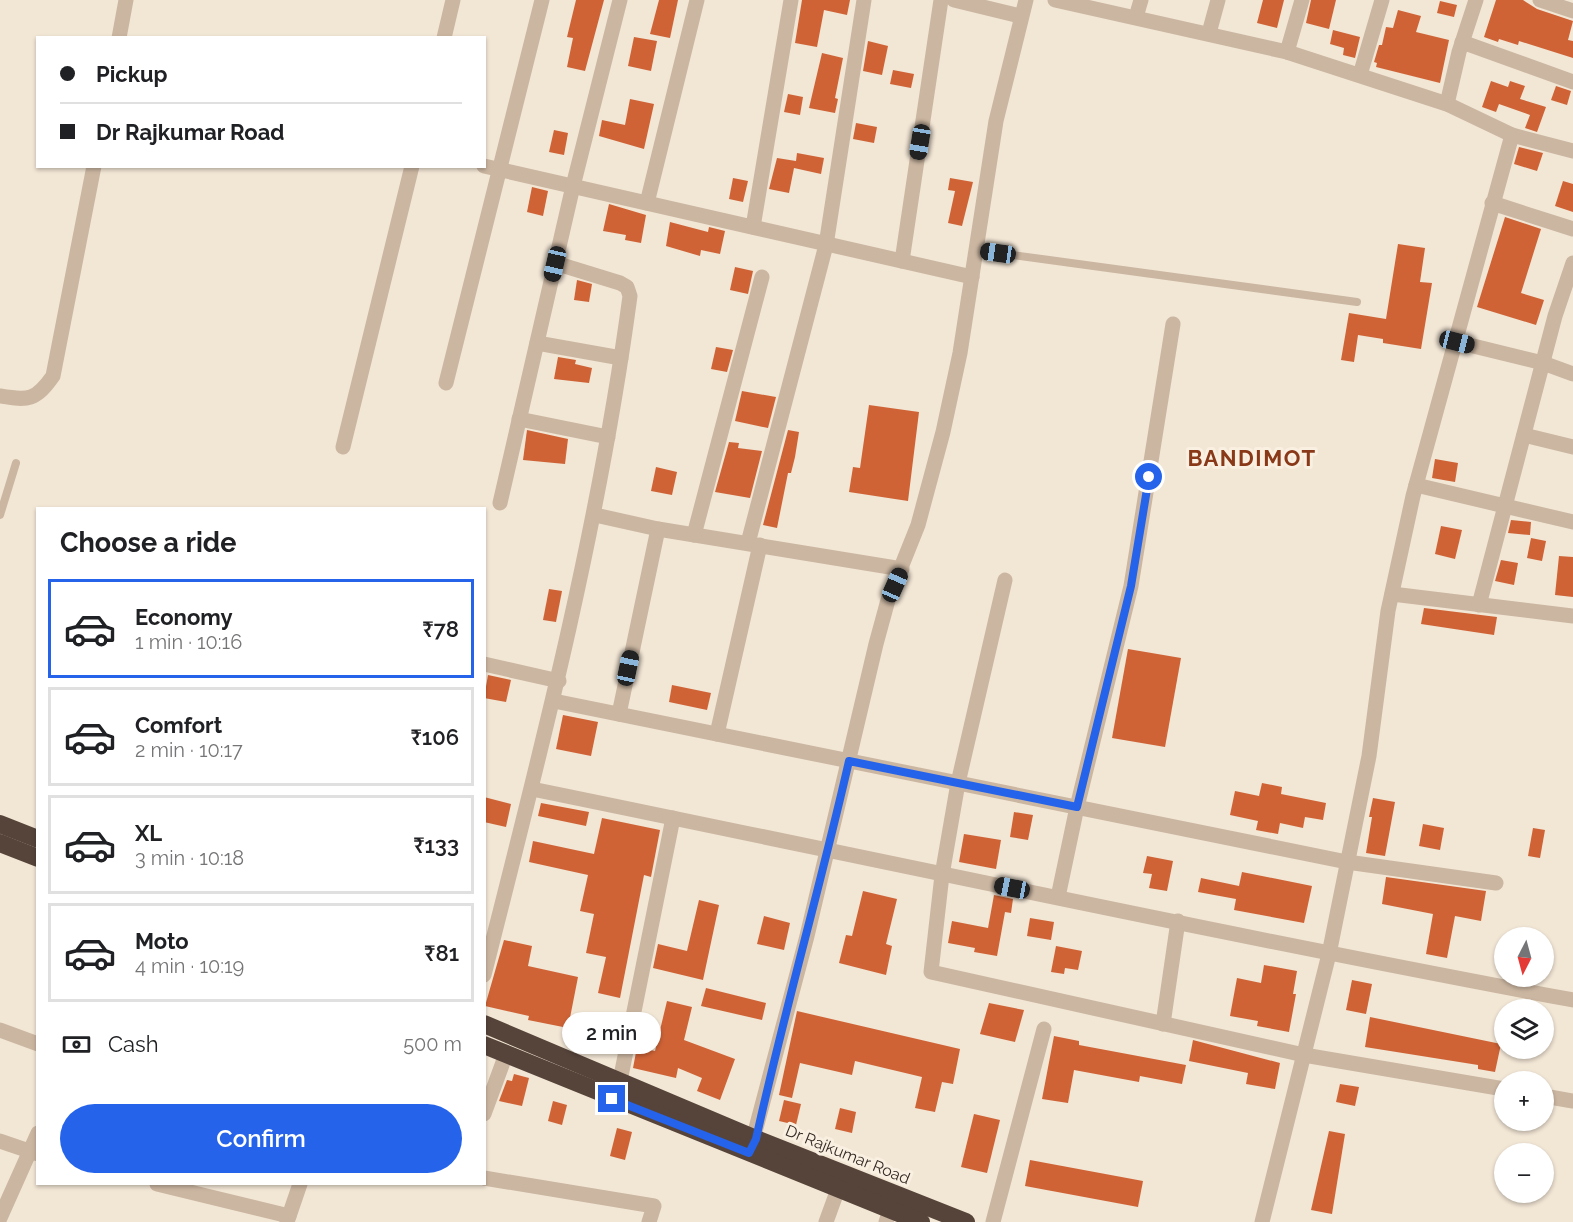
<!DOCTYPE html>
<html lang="en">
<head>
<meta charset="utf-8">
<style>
	:root { --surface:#fff; --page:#f2f2f2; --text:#202124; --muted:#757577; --line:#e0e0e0; --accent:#2563eb }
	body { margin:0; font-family:Raleway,sans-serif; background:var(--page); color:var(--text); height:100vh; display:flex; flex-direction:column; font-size:22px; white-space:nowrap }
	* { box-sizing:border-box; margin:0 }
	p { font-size:20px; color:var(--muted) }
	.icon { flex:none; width:33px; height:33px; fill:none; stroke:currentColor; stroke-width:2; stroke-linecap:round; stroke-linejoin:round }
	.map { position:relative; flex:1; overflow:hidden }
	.sheet { position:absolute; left:36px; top:507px; width:450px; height:678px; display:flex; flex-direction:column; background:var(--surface); border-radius:0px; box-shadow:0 2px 4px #0004 }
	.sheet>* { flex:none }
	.banner { position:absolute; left:36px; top:36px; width:450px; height:132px; border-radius:0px; box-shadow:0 2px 4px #0004; display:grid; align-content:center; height:132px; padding:0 24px; background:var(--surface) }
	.needle { width:39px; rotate:186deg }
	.buttons { position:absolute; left:1494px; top:927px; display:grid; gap:12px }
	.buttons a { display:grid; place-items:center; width:60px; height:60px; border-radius:50%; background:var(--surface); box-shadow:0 2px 4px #0004; font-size:30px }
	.end { position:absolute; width:27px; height:27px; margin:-14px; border:8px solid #2563eb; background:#fff; box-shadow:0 0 0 3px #fff }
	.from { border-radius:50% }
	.bubble { position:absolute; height:42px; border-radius:21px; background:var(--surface); box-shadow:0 2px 4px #0004; font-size:20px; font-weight:600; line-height:42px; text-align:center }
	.car { position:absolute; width:18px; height:36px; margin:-18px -9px; border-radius:8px; box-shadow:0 0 4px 2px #0007; background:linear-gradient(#222 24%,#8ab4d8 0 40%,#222 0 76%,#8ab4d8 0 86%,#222 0) }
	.banner b { display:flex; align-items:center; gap:21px; height:57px; font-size:22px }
	.banner b+b { border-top:2px solid var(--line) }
	.banner i { width:15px; height:15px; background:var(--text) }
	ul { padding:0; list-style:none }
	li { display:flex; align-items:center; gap:18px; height:99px; margin:0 12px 9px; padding:0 12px; border:3px solid var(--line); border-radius:0px }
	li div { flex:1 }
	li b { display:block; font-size:22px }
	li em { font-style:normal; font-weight:600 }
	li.current { border-color:var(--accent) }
	li>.icon { width:54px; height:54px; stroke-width:1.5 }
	h2 { padding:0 24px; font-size:27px; line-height:72px }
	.pay { display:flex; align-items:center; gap:15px; height:66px; padding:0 24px; font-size:22px }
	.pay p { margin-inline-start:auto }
	.primary-button { display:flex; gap:12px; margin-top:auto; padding:12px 24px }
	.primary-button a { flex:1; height:69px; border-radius:36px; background:var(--accent); color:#fff; font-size:24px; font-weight:600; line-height:69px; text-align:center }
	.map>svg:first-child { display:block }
	.building { fill:#cf6336 }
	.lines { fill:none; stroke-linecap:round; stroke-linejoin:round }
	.lane { stroke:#cbb6a1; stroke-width:8 }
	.street { stroke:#cbb6a1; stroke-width:15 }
	.highway { stroke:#56443a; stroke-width:18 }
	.route { stroke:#2563eb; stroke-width:8 }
	.labels { text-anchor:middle; stroke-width:6; stroke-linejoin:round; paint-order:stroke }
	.street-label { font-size:16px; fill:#342a24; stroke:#faf0e1 }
	.district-label { font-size:22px; font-weight:bold; letter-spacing:1.5px; fill:#893818; stroke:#faf0e1 }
</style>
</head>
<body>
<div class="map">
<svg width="1573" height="1222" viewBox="0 0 1573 1222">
	<rect width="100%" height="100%" fill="#f2e6d5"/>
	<g class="building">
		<polygon points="576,0 604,0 585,71 567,67 573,38 567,37"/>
		<polygon points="659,0 678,0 670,38 650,34"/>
		<polygon points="802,0 850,0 847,15 824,10 817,47 795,43"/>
		<polygon points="1263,0 1284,0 1277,28 1257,23"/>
		<polygon points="1311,0 1336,0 1329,29 1306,23"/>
		<polygon points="1496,0 1523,0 1537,9 1573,21 1568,40 1573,41 1573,58 1519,41 1518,45 1499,39 1498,42 1484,37"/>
		<polygon points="1440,1 1457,5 1454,17 1437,13"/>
		<polygon points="1398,10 1421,16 1416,32 1449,40 1440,83 1376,67 1377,63 1374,62 1379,45 1382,45 1386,27 1393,28"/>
		<polygon points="1333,30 1360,37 1355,58 1343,55 1344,48 1330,44"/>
		<polygon points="634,37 657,41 651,71 628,66"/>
		<polygon points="868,41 888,46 882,75 863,71"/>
		<polygon points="822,53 843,58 835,98 838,99 835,113 809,108"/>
		<polygon points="893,70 914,74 911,88 890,84"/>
		<polygon points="1491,81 1508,87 1510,81 1525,86 1520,99 1546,107 1537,132 1525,128 1530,115 1499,104 1496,112 1482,107"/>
		<polygon points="1556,86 1571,91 1567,105 1551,100"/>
		<polygon points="788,94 803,97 800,115 784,112"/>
		<polygon points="630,99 654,104 644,149 599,136 602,120 625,125"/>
		<polygon points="856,123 877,127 874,143 853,139"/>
		<polygon points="554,130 568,133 564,155 549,152"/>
		<polygon points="1519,147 1543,153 1537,171 1514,164"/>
		<polygon points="797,153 824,158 821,174 794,168 789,193 769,189 777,158 796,161"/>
		<polygon points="733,178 748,181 743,202 729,199"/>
		<polygon points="950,178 973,182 962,226 948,223 955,191 948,190"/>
		<polygon points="1563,181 1573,184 1573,212 1555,206"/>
		<polygon points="532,187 548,191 543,216 527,212"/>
		<polygon points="609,204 646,215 641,243 625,240 626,235 603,231"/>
		<polygon points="1505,217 1541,229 1521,293 1544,300 1536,325 1477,307"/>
		<polygon points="670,222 708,232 709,227 725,231 720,254 701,250 700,256 666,246"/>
		<polygon points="1398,244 1425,248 1420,282 1432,283 1421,349 1383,343 1383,339 1358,335 1354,362 1341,360 1349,313 1386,319"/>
		<polygon points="735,267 753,271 748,294 730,290"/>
		<polygon points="577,280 592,284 589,302 574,300"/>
		<polygon points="716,347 733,350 727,372 711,369"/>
		<polygon points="558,357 576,360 575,364 592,368 589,383 554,379"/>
		<polygon points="742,391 776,397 768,428 735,421"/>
		<polygon points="869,405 919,412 908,501 849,492 853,467 860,468"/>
		<polygon points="527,430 568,439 565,464 523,460"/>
		<polygon points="788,430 799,432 795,457 791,473 788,473 777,528 763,525"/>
		<polygon points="729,442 739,443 738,448 762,451 750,498 715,492"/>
		<polygon points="1435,459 1458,463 1455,482 1432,478"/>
		<polygon points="656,467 677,472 672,495 651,491"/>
		<polygon points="1511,520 1531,522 1530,535 1508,533"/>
		<polygon points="1441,526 1462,530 1455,559 1435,554"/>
		<polygon points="1531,538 1546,541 1542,561 1527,558"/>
		<polygon points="1559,556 1573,557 1573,597 1555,595"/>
		<polygon points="1501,560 1518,563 1514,585 1495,581"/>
		<polygon points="549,589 562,591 556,622 543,620"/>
		<polygon points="1424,608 1497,617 1494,635 1421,624"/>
		<polygon points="1128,649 1181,658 1165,747 1112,738"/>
		<polygon points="488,675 511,680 506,702 484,698"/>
		<polygon points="672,685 711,693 707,710 669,702"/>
		<polygon points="563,715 598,722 591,756 556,749"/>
		<polygon points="1262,783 1282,787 1281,794 1326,803 1323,820 1305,817 1303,828 1280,823 1278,834 1256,830 1258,821 1230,815 1235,791 1259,796"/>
		<polygon points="484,797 511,804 506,827 484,822"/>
		<polygon points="1373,798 1395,802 1385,856 1366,853 1372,817 1369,817"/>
		<polygon points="541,803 589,812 586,826 538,816"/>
		<polygon points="1014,812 1033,815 1028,840 1010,837"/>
		<polygon points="602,818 660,830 651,877 644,875 620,998 598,993 606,957 586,953 594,914 580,911 588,875 529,862 533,841 594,854"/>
		<polygon points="1423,824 1444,828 1440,850 1419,846"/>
		<polygon points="1533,828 1545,830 1540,858 1528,856"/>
		<polygon points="964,834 1001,840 996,869 959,862"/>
		<polygon points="1147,856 1173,861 1167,891 1149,888 1152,874 1143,873"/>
		<polygon points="1242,872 1312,886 1304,923 1234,910 1236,899 1198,892 1201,878 1239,886"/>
		<polygon points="1386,877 1486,891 1481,921 1455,916 1447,958 1426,954 1433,914 1382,904"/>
		<polygon points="863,891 897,899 886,944 892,946 886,975 839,963 846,935 852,936"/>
		<polygon points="994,895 1013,899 1011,913 1005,912 997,956 974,952 975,948 948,943 952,921 988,928"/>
		<polygon points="699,900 719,905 703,980 653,968 658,944 687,951"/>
		<polygon points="764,916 790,923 784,950 757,944"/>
		<polygon points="1030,918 1054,922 1051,940 1027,936"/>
		<polygon points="504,940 532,946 528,966 578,977 568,1028 528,1020 529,1016 485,1006"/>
		<polygon points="1056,946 1082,951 1078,970 1065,968 1064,974 1051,972"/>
		<polygon points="1264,965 1297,971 1293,994 1296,994 1289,1032 1257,1026 1258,1021 1230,1016 1237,978 1261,983"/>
		<polygon points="1352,980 1372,984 1366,1014 1346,1010"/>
		<polygon points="706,988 766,1003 762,1020 701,1006"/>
		<polygon points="667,1001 692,1007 684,1040 735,1059 720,1100 697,1091 702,1078 678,1068 676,1078 633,1068 637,1047 655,1051"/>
		<polygon points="989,1003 1024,1010 1015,1042 980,1034"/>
		<polygon points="797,1011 960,1049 953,1084 942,1082 935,1112 915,1108 922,1077 855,1061 852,1075 800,1063 792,1098 779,1095"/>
		<polygon points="1370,1017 1501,1044 1495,1072 1478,1069 1478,1065 1365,1047"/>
		<polygon points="1054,1036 1079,1041 1079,1045 1186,1065 1182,1084 1140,1076 1139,1082 1074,1070 1068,1103 1042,1099"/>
		<polygon points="1193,1040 1280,1063 1275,1089 1246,1084 1248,1073 1189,1061"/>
		<polygon points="514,1074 529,1078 522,1106 499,1101 507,1080 512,1081"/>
		<polygon points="1340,1084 1359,1087 1355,1106 1336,1102"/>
		<polygon points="784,1100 801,1104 796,1125 779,1121"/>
		<polygon points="553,1101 567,1105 562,1125 548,1121"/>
		<polygon points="840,1108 856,1112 852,1133 835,1129"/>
		<polygon points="974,1114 1000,1120 987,1173 961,1167"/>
		<polygon points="617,1128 632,1132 625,1160 610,1156"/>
		<polygon points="1329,1131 1345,1134 1332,1214 1311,1210"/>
		<polygon points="1030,1160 1143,1181 1138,1207 1025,1186"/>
	</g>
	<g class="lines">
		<g class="lane">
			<polyline points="976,250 1357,302"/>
			<polyline points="0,515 16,463"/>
		</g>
		<g class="street">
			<polyline points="954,0 1020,16"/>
			<polyline points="1055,0 1287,52 1447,104 1512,135 1573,151"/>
			<polyline points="1540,0 1573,11"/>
			<polyline points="1136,17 1141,0"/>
			<polyline points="1209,33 1218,0"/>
			<polyline points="119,38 126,0"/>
			<polyline points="444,38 453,0"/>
			<polyline points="1462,42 1573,82"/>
			<polyline points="1287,52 1302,0"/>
			<polyline points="1360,75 1382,0"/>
			<polyline points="1447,104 1459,52 1476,0"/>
			<polyline points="484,166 972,277"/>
			<polyline points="647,203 697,0"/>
			<polyline points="1492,203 1573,229"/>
			<polyline points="753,227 791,0"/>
			<polyline points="902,261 941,0"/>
			<polyline points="1457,342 1543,363 1573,374"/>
			<polyline points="537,343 621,358"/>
			<polyline points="446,383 542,0"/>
			<path d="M 0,396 C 29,401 36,400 53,376 L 94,166"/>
			<polyline points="519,419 608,437"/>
			<polyline points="1524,435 1573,447"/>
			<polyline points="343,447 412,166"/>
			<polyline points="1416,485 1573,522"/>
			<polyline points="500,503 573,186 620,0"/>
			<polyline points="595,515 658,529 902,569"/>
			<polyline points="694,535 762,277"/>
			<polyline points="748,543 826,245 864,0"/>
			<polyline points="1005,580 958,783 942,875 931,972 1304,1055 1504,1089"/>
			<polyline points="1392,594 1573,616"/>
			<polyline points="1479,605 1555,316 1573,263"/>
			<polyline points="484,664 559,681"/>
			<polyline points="554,701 1347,862 1496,883"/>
			<polyline points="619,714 658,529"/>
			<polyline points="717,734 760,545"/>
			<path d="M 532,789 C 879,860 1225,935 1573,1000"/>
			<polyline points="1058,897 1077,807 1131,586 1173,324"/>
			<path d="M 484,975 C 541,751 599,527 630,296 L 627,287 L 620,283 L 555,263"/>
			<polyline points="1163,1024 1178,921"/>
			<polyline points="0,1030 38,1044"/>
			<polyline points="620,1081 673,818"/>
			<polyline points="1544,1096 1573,1101"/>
			<polyline points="484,1114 506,1054"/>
			<polyline points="0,1141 38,1154"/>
			<polyline points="751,1147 807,936 876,644 888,600 918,525 943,432 960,353 996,121 1026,0"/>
			<polyline points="484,1178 654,1206 649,1222"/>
			<polyline points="157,1184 289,1216"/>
			<polyline points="0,1218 38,1133"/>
			<polyline points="287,1222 300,1184"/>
			<polyline points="826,1222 838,1189"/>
			<polyline points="886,1222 890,1210"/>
			<polyline points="993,1222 1044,1029"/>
			<polyline points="1262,1222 1329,954 1369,756 1388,611 1413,496 1512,135"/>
		</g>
		<g class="highway">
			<polyline points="0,824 38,839"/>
			<polyline points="0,843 38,858"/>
			<polyline points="484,1024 756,1139 966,1222"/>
			<polyline points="484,1045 921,1222"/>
		</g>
	</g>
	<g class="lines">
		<path class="route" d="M 612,1099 L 749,1153 L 756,1139 C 784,1012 820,888 849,761 L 1077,807 L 1131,586 L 1149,477"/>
	</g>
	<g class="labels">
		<g class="street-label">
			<text transform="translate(848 1154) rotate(22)" y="6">Dr Rajkumar Road</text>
		</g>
		<g class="district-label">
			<text x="1252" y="466">BANDIMOT</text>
		</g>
	</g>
</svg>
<div class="buttons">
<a><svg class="needle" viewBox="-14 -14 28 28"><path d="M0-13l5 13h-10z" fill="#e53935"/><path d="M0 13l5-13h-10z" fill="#757577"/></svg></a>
<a><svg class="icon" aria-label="layers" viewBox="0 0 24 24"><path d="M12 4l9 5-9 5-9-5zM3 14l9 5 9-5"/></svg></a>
<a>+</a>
<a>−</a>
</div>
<i class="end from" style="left:1149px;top:477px"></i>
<i class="end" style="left:612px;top:1099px"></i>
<div class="bubble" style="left:562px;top:1012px;width:99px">2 min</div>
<i class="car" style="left:920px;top:142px;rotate:189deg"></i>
<i class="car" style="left:998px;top:253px;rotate:278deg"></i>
<i class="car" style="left:555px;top:264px;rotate:193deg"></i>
<i class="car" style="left:1457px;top:342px;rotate:104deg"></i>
<i class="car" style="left:895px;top:585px;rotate:24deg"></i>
<i class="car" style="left:628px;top:668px;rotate:12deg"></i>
<i class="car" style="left:1012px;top:888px;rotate:281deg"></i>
<div class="banner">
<b><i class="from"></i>Pickup</b>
<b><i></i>Dr Rajkumar Road</b>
</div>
<section class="sheet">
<h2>Choose a ride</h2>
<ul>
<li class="current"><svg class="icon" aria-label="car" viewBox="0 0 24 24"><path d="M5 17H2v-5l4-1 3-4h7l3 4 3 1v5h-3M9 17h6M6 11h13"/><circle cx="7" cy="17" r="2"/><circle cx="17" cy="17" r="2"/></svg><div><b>Economy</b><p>1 min · 10:16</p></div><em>₹78</em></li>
<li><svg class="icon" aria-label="car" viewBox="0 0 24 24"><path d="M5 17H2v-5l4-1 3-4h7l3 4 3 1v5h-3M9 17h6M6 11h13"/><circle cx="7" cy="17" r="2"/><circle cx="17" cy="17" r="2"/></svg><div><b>Comfort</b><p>2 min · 10:17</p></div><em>₹106</em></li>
<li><svg class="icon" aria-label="car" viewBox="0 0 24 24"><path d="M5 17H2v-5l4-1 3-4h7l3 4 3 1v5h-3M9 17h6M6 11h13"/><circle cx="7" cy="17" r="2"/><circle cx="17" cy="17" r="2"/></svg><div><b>XL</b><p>3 min · 10:18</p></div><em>₹133</em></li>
<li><svg class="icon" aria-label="car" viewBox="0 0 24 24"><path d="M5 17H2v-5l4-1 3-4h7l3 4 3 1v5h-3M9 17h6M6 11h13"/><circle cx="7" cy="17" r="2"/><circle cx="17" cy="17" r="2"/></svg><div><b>Moto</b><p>4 min · 10:19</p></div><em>₹81</em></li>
</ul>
<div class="pay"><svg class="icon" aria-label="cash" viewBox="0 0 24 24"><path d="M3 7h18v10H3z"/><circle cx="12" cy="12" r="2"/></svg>Cash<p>500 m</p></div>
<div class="primary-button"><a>Confirm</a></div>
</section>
</div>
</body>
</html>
